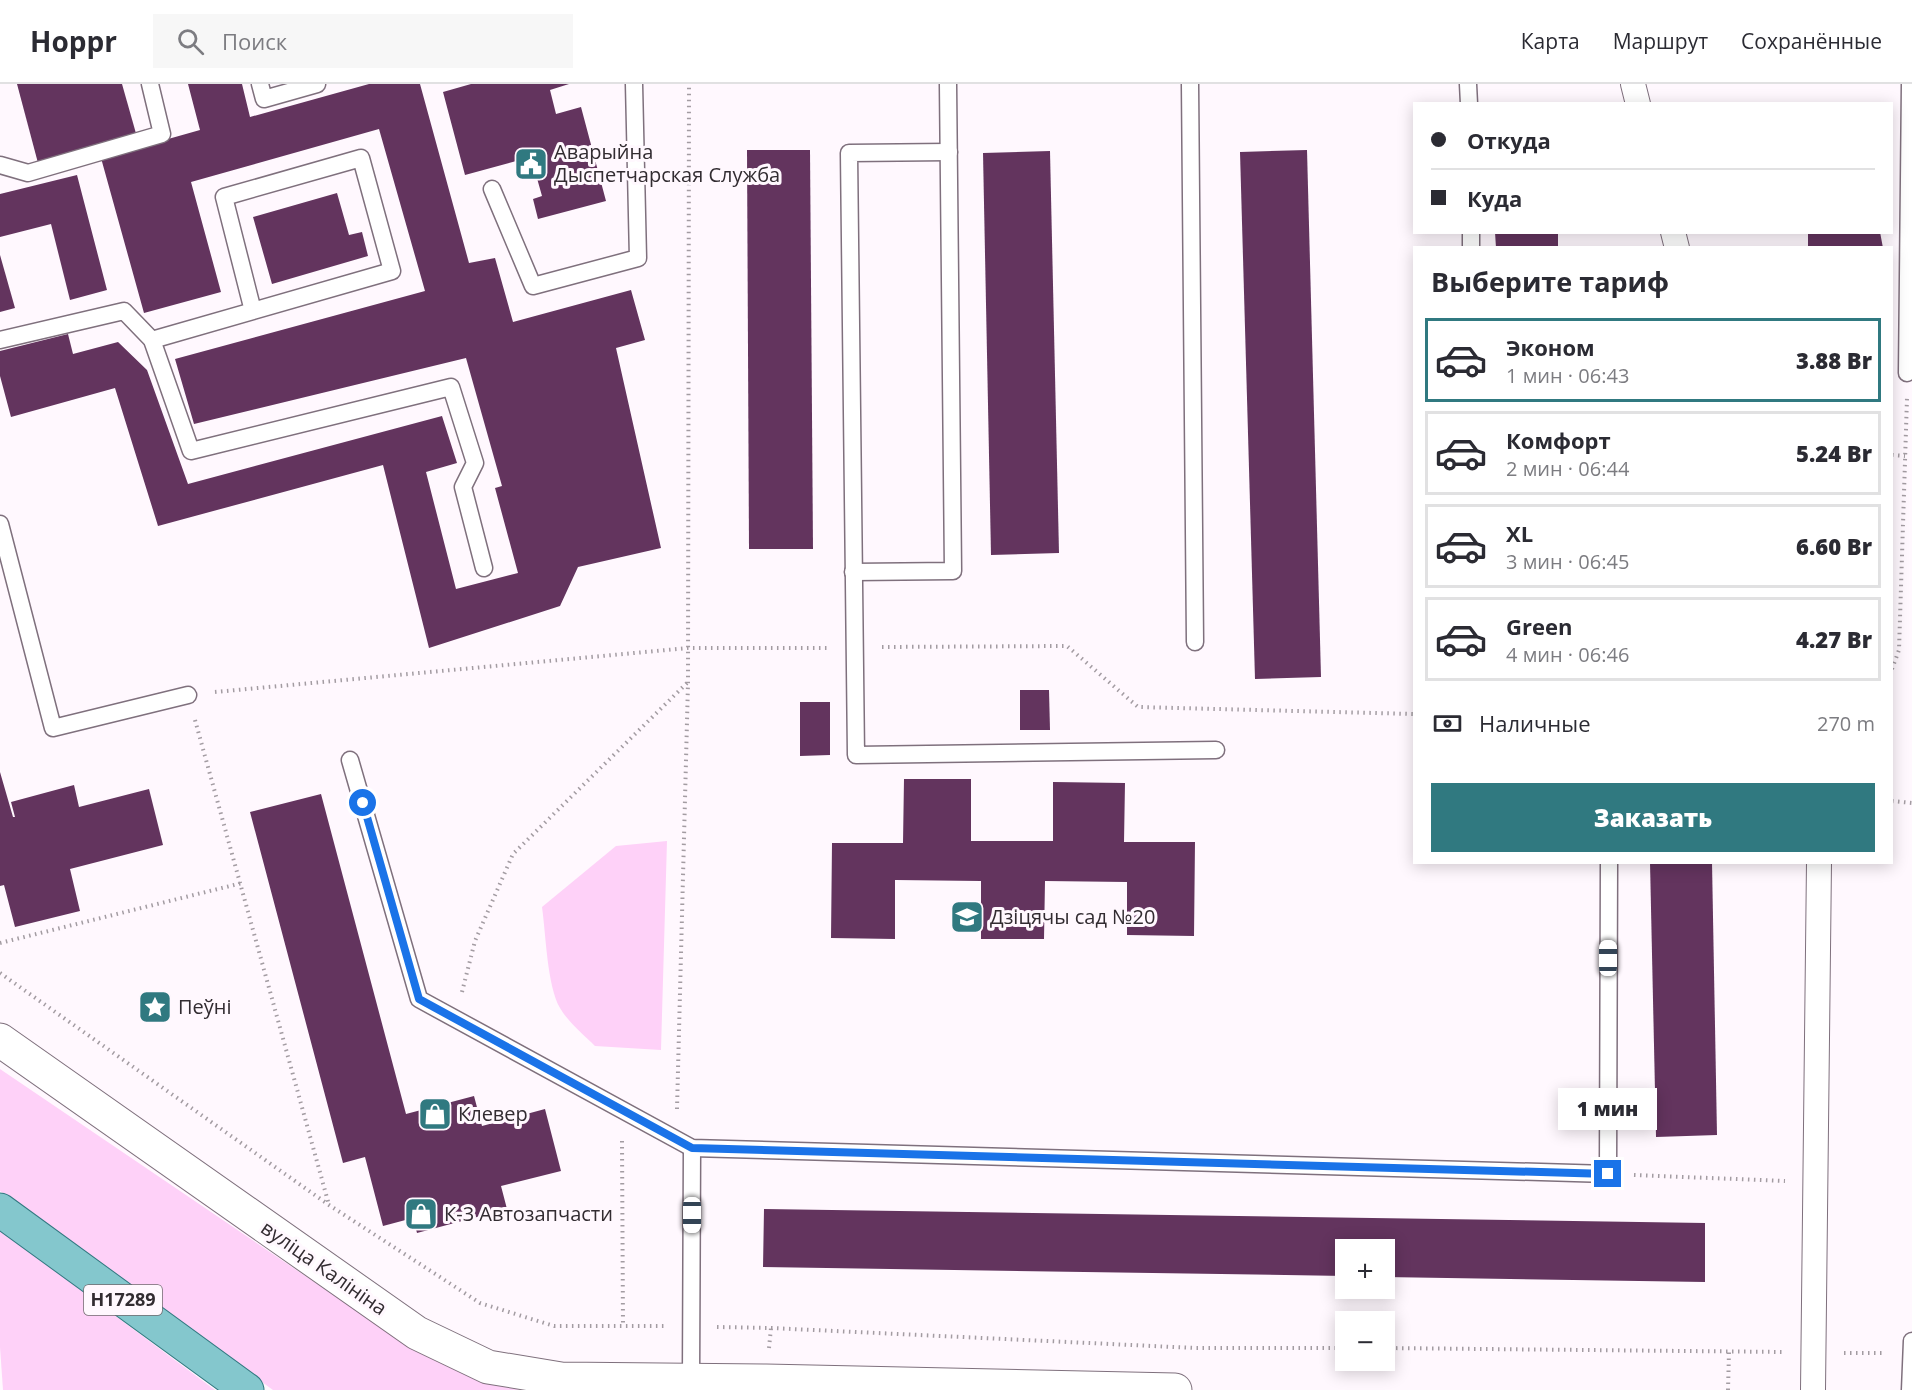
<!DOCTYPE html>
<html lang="ru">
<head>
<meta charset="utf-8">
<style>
	:root { --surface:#fff; --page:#f7f7f7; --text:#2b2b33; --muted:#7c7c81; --line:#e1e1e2; --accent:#307980 }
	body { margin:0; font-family:"Open Sans",sans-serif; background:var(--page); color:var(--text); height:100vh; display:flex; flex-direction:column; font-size:22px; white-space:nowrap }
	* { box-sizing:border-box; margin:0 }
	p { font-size:20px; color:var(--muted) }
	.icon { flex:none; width:33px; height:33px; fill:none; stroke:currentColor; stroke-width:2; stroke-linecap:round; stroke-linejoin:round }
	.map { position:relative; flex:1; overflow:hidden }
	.panel { position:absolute; left:1413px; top:162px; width:480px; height:618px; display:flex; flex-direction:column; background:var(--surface); border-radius:0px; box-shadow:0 3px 15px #0003 }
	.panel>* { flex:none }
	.banner { position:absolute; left:1413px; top:18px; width:480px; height:132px; border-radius:0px; box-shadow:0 3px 15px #0003; display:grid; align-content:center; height:132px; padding:0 18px; background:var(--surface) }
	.controls { position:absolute; left:1335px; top:1155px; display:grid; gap:12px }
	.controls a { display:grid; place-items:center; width:60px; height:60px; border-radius:0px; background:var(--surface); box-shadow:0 3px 15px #0003; font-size:30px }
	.end { position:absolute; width:27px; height:27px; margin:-14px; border:8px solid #1a73e8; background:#fff; box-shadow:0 0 0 3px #fff }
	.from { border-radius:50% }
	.bubble { position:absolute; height:42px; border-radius:0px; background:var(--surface); box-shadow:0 3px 15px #0003; font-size:20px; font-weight:800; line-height:42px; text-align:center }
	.car { position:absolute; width:18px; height:36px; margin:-18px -9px; border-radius:8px; box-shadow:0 0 4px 2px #0007; background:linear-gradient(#fff 24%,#345 0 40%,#fff 0 76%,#345 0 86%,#fff 0) }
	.banner b { display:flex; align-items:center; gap:21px; height:57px; font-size:22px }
	.banner b+b { border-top:2px solid var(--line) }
	.banner i { width:15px; height:15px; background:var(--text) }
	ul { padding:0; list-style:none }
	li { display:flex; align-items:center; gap:18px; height:84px; margin:0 12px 9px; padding:0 6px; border:3px solid var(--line); border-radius:0px }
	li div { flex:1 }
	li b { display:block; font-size:22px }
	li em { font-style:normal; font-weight:800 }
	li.selected { border-color:var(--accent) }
	li>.icon { width:54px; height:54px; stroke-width:1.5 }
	h2 { padding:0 18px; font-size:27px; line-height:72px }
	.pay { display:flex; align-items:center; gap:15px; height:66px; padding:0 18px; font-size:22px }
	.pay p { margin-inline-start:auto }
	.button { display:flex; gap:12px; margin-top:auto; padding:12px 18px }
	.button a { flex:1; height:69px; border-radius:0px; background:var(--accent); color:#fff; font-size:24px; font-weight:800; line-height:69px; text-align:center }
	header { display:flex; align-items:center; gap:36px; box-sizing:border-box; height:84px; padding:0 30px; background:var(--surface); border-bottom:2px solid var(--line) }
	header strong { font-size:28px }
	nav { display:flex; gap:33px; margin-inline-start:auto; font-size:21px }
	.search { width:420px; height:54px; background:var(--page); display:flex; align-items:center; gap:15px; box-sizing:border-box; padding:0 21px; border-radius:0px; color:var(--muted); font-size:22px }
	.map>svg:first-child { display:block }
	.green { fill:#fed1f8 }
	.building { fill:#63345e }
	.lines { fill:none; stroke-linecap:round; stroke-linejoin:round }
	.service-casing { stroke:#7f707d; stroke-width:19 }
	.pedestrian-casing { stroke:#7f707d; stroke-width:26 }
	.tertiary-casing { stroke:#7f707d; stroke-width:35 }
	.primary-casing { stroke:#327881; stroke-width:35 }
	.path { stroke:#a39ca2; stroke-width:4; stroke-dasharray:1.5 4.5; stroke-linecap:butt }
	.service { stroke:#fff; stroke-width:16 }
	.pedestrian { stroke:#fff; stroke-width:24 }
	.tertiary { stroke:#fff; stroke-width:33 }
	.primary { stroke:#84c7cd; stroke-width:33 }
	.route { stroke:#1a73e8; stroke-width:8 }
	.labels { text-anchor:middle; stroke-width:6; stroke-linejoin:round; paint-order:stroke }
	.shield { fill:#fff8fe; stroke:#70696e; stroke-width:1.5 }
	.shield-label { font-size:18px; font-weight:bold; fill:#322c31 }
	.poi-label { font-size:20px; fill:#322c31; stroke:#fff8fe; text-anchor:start }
	.street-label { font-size:20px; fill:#322c31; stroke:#fff8fe }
</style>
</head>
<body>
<header>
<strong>Hoppr</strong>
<div class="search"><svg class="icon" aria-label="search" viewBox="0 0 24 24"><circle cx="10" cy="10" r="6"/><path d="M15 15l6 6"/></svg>Поиск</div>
<nav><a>Карта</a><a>Маршрут</a><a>Сохранённые</a></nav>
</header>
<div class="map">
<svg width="1912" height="1306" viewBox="0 0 1912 1306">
	<rect width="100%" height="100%" fill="#fff8fe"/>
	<g class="green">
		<path d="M 667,757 L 661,966 L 595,962 C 583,950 569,939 560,924 C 547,901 546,851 542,823 L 616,762 Z"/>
		<polygon points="0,985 410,1263 483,1299 521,1306 273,1306 0,1107"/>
		<polygon points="0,1146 215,1306 3,1306 0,1263"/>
	</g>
	<g class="building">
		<polygon points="17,0 122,0 137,53 38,79"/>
		<polygon points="188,0 242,0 250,33 369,0 420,0 469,179 495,174 513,238 631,206 645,256 616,264 661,464 578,483 560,522 429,564 383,381 158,442 115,304 11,333 0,292 0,267 68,250 73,270 118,258 147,286 188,400 442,332 457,379 426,388 456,505 518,489 495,404 502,402 466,274 194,340 175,275 425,207 379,45 191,98 221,208 144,229 101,74 200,46"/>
		<polygon points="471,0 569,0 550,6 556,30 581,23 606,117 538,135 533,115 542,112 531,73 465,91 443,8"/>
		<polygon points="747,66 810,66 813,465 749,465"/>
		<polygon points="1307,66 1321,593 1255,595 1240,68"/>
		<polygon points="1050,67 1059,469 991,471 983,69"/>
		<polygon points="77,91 107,206 70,216 51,140 0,153 0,110"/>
		<polygon points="337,109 349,151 362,148 368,172 272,200 253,133"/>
		<polygon points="1495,148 1558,148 1558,164 1496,164"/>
		<polygon points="1808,148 1880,148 1883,164 1808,164"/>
		<polygon points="0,171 15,224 0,228"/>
		<polygon points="1020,606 1049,606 1050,646 1020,646"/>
		<polygon points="800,618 830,618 830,671 800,672"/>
		<polygon points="0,688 13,733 15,733 11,718 74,701 79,723 149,705 163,761 70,785 80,827 15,843 4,801 0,802"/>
		<polygon points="904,695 971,695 971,757 1053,757 1053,698 1125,699 1124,758 1195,758 1194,852 1127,851 1127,798 1045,797 1044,855 981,855 981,797 895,796 895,855 831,854 832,759 903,759"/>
		<polygon points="321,710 406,1030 474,1012 482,1042 545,1025 561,1087 501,1102 507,1125 417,1149 413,1134 383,1142 365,1073 343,1079 250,728"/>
		<polygon points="1650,778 1712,778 1717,1051 1656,1053"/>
		<polygon points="764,1125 1705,1139 1705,1198 1384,1193 1384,1166 1346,1166 1346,1192 763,1183"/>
	</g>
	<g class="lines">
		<defs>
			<g id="service">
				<polyline points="260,0 264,15 317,0"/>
				<polyline points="1190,0 1195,558"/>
				<polyline points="1468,0 1469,20"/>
				<polyline points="949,68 849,69 856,671 1216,666"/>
				<polyline points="0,81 28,89 162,50 150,0"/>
				<polyline points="492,105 533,202 638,174 634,0"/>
				<polyline points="1471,148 1471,164"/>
				<polyline points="0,256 124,227 152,256 191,367 451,303 475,379 463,403 484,484"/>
				<polyline points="152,256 392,187 361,74 224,113 253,227"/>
				<polyline points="1907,289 1910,0"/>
				<polyline points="0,440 53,644 188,611"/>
				<polyline points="853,488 953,487 948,0"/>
				<polyline points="350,676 419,915 692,1064 1608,1090 1609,778"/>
				<polyline points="691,1296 692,1064"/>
				<polyline points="1910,1306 1912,1257"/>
			</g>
			<g id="pedestrian">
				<polyline points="1633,0 1638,20"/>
				<polyline points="1673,148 1677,164"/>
				<polyline points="1813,1306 1819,778"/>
			</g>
			<polyline id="tertiary" points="0,956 417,1249 488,1283 561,1295 766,1297 1175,1306"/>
			<polyline id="primary" points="0,1126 247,1306"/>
		</defs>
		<use href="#service" class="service-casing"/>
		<use href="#pedestrian" class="pedestrian-casing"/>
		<use href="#tertiary" class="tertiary-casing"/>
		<use href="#primary" class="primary-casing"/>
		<g class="path">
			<polyline points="1892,371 1905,372"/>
			<polyline points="882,563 1067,562 1138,623 1414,630"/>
			<polyline points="1892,585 1899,566 1907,314"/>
			<polyline points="215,608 688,564 829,564"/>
			<polyline points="195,636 329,1121"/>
			<polyline points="1892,717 1912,719"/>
			<polyline points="0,859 242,799"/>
			<polyline points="0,889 329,1121 480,1219 554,1242 664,1242"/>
			<polyline points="462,908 475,857 513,770 687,599"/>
			<polyline points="677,1025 688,599 689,0"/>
			<polyline points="622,1057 623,1242"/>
			<polyline points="1634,1091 1785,1097"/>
			<polyline points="717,1243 771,1244 1195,1264 1346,1264"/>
			<polyline points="769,1264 771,1244"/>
			<polyline points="1384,1264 1785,1268"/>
			<polyline points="1844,1269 1884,1269"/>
			<polyline points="1728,1306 1729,1268"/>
		</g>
		<use href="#service" class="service"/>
		<use href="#pedestrian" class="pedestrian"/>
		<use href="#tertiary" class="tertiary"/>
		<use href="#primary" class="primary"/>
	</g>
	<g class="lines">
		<polyline class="route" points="363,719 419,915 692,1064 1608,1090"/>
	</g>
	<defs>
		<symbol id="civic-square" viewBox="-11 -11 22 22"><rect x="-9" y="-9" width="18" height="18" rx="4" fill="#307980" stroke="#fff8fe"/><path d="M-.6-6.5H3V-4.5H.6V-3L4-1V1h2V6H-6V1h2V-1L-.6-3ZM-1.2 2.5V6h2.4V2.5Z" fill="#fff"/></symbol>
		<symbol id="school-square" viewBox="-11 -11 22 22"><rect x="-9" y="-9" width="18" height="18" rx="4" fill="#307980" stroke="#fff8fe"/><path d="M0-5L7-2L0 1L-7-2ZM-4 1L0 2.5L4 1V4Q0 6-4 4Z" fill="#fff"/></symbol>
		<symbol id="sight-square" viewBox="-11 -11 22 22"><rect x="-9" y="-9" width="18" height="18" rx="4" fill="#307980" stroke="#fff8fe"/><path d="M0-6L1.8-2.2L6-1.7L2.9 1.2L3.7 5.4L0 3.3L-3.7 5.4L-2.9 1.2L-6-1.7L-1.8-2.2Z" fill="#fff"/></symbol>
		<symbol id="shop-square" viewBox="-11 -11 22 22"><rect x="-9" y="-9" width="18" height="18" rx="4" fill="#307980" stroke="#fff8fe"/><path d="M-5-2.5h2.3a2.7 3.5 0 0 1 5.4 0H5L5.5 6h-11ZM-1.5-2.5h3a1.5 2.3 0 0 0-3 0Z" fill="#fff"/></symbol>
	</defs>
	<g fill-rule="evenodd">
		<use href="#civic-square" x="512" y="61" width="38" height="38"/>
		<use href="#school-square" x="948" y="814" width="38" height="38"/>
		<use href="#sight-square" x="136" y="904" width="38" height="38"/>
		<use href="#shop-square" x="416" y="1011" width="38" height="38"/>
		<use href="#shop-square" x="402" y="1111" width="38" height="38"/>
	</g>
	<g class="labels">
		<rect class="shield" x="84" y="1201" width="78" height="30" rx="4.5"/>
		<g class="shield-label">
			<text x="123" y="1222">Н17289</text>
		</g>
		<g class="poi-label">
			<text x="554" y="75">Аварыйна<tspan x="554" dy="23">Дыспетчарская Служба</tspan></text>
			<text x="990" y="840">Дзіцячы сад №20</text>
			<text x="178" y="930">Пеўні</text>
			<text x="458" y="1037">Клевер</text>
			<text x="444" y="1137">К-3 Автозапчасти</text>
		</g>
		<g class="street-label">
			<text transform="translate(324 1184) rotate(35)" y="7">вуліца Калініна</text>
		</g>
	</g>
</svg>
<div class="controls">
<a>+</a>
<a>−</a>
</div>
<i class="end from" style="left:363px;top:719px"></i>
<i class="end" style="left:1608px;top:1090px"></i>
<div class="bubble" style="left:1558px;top:1004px;width:99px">1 мин</div>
<i class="car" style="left:1608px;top:874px;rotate:0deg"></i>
<i class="car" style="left:692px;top:1131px;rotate:180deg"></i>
<div class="banner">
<b><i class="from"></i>Откуда</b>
<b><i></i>Куда</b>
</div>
<section class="panel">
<h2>Выберите тариф</h2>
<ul>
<li class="selected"><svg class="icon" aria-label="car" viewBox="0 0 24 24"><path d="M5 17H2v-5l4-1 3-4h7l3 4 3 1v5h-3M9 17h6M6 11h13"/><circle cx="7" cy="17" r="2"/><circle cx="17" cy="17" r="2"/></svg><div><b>Эконом</b><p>1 мин · 06:43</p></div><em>3.88 Br</em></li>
<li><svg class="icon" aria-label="car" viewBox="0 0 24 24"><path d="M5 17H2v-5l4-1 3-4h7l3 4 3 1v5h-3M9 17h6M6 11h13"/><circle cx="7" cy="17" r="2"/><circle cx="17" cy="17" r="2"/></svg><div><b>Комфорт</b><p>2 мин · 06:44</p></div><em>5.24 Br</em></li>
<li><svg class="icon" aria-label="car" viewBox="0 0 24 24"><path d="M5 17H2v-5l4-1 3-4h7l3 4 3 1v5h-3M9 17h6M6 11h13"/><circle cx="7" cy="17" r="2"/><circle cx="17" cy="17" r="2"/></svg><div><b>XL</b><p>3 мин · 06:45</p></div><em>6.60 Br</em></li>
<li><svg class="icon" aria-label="car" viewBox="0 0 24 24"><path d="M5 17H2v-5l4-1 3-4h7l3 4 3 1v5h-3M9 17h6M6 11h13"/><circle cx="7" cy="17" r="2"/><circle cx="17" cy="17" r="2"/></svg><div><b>Green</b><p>4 мин · 06:46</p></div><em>4.27 Br</em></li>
</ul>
<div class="pay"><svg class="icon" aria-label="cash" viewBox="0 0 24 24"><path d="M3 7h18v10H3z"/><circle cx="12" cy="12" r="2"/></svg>Наличные<p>270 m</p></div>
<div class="button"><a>Заказать</a></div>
</section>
</div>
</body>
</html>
